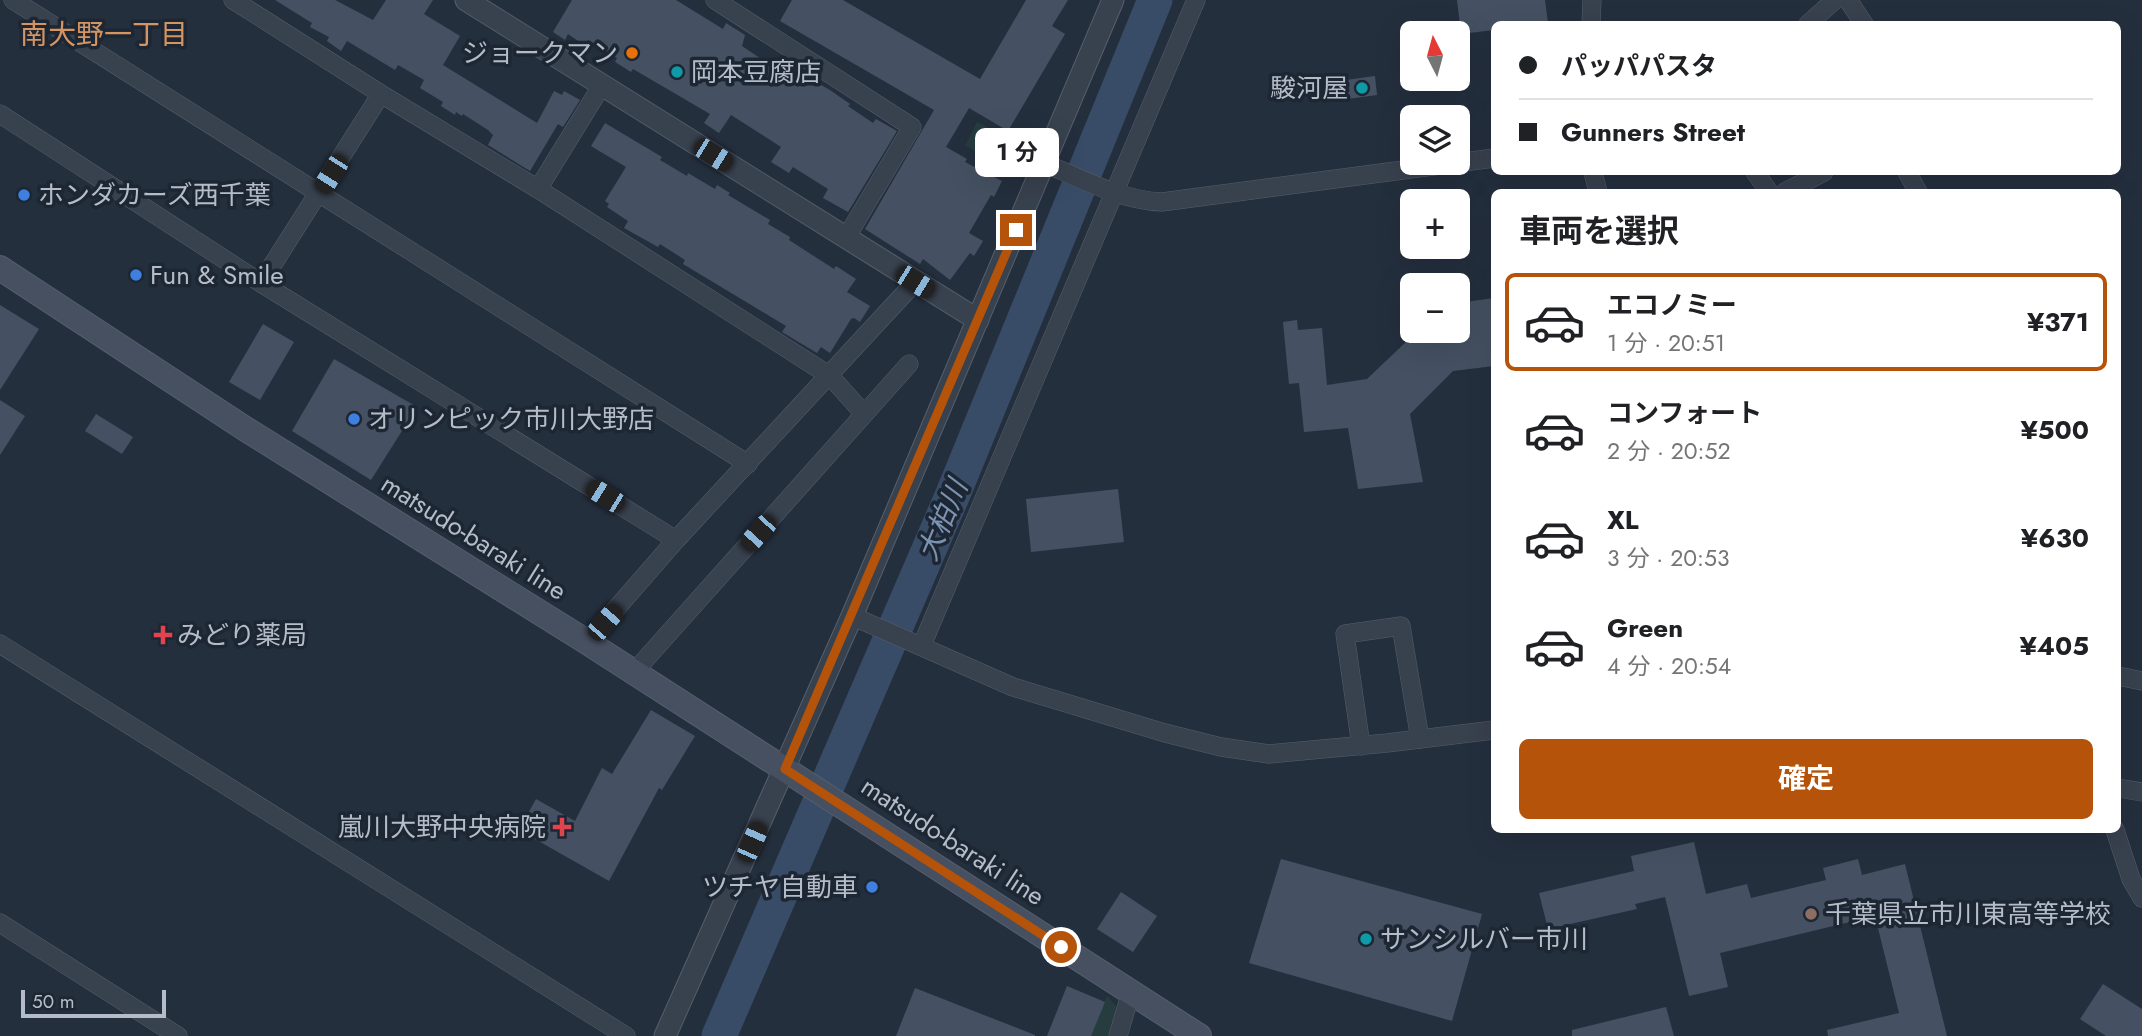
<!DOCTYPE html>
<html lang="ja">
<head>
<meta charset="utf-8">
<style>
	:root { --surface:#fff; --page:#f6f6f6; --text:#202124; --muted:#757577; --line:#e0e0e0; --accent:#b45309 }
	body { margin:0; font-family:Jost,"Noto Sans JP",sans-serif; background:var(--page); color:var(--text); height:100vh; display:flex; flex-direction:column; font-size:26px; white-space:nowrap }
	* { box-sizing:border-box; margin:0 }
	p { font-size:23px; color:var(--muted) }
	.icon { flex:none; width:38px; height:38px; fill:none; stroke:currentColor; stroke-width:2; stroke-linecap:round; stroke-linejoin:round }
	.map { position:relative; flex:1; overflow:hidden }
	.side { position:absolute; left:1491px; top:189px; width:630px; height:644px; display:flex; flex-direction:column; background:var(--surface); border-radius:10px; box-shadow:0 7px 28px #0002 }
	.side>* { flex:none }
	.hud { position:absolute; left:1491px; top:21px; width:630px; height:154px; border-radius:10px; box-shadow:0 7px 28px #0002; display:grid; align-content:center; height:154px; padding:0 28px; background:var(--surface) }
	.needle { width:46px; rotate:354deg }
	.controls { position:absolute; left:1400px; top:21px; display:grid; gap:14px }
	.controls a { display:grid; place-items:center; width:70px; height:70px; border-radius:10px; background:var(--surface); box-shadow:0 7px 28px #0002; font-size:35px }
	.scale { position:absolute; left:21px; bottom:18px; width:145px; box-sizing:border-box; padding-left:7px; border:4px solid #b4bcc9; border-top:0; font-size:19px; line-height:24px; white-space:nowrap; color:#b4bcc9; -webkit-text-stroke:5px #1d2633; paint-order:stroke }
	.end { position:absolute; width:32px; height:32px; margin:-16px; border:9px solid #b45309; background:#fff; box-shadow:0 0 0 4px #fff }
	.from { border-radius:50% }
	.bubble { position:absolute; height:49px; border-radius:10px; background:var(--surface); box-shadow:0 7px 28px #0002; font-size:23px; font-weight:700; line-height:49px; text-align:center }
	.car { position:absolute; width:21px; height:42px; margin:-21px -10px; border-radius:9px; box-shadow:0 0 5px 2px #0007; background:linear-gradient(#222 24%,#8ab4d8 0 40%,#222 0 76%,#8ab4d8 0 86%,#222 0) }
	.hud b { display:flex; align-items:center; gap:24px; height:66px; font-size:26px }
	.hud b+b { border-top:2px solid var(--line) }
	.hud i { width:18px; height:18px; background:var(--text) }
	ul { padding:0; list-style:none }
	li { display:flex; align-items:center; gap:21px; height:98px; margin:0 14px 10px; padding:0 14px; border:4px solid transparent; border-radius:10px }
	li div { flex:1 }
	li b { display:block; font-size:26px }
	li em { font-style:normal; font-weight:700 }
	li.current { border-color:var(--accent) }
	li>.icon { width:63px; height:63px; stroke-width:1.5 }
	h2 { padding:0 28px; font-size:32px; line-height:84px }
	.primary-button { display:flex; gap:14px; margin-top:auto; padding:14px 28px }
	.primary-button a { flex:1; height:80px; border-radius:10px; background:var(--accent); color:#fff; font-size:28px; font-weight:700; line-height:80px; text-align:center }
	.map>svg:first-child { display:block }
	.green { fill:#263c3f }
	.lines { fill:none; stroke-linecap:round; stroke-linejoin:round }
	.river { stroke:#394c67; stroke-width:35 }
	.building { fill:#455162 }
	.minor-casing { stroke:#565f6c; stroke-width:19 }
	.tertiary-casing { stroke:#565f6c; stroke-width:23 }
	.secondary-casing { stroke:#565f6c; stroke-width:26 }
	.minor { stroke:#38414e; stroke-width:18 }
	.tertiary { stroke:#38414e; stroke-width:21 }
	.secondary { stroke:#465061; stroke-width:24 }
	.route { stroke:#b45309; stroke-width:9 }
	.food-dot { fill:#e8710a; stroke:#1d2633; stroke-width:2.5 }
	.culture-dot { fill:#0f9aa8; stroke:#1d2633; stroke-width:2.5 }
	.shop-dot { fill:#3f7fe0; stroke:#1d2633; stroke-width:2.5 }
	.health-dot { fill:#e0444e; stroke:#1d2633; stroke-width:2.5 }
	.education-dot { fill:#8d6e63; stroke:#1d2633; stroke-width:2.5 }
	.labels { text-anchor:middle; stroke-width:7; stroke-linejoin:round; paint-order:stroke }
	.poi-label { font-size:26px; fill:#b4bcc9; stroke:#1d2633; text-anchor:start }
	.street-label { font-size:26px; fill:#b4bcc9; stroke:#1d2633 }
	.neighbourhood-label { font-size:28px; fill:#d59563; stroke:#1d2633 }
	.water-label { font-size:28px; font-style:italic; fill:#7c92b1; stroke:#1d2633 }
</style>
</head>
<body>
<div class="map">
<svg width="2142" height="1036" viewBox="0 0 2142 1036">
	<rect width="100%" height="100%" fill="#242f3e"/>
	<g class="green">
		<polygon points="977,122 1021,145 1009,169 965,146"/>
		<polygon points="1107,996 1122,1013 1113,1036 1089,1036"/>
	</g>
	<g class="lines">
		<polyline class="river" points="719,1036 953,494 1155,0"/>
	</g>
	<g class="building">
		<polygon points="275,0 335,0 373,20 386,0 433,0 424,14 460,36 443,65 537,123 554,91 562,95 564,91 580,100 563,127 558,124 530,171 488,145 493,135 488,130 463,114 462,116 456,112 455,115 441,106 443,102 420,88 424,80 398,65 395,70 347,41 341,51 327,41 329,37 310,27 312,23"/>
		<polygon points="572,0 676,0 723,29 726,23 745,35 742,46 766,62 768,59 786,71 789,67 811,82 812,80 830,90 850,104 848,106 873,123 876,119 897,131 848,212 823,198 828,189 793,167 789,173 771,162 781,147 731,115 719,133 704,123 710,114 633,69 631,72 615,62 617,58 588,40 584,45 568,34 565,40 553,32"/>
		<polygon points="792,0 843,0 980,79 1026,0 1068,0 1052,26 1065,34 1008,131 969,108 946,147 967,159 965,162 1002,181 994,197 991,195 969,233 983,241 974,256 970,253 950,280 923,259 920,264 865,229 934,110 780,21"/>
		<polygon points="1457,0 1545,0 1548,23 1494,24 1494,30 1461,34"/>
		<polygon points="1375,76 1377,95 1348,99 1346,80"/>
		<polygon points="605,123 662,157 660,160 687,176 688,173 715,189 717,185 730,193 728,195 770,220 768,224 790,237 789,240 834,269 836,266 856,279 847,292 870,306 860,322 854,318 851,319 830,353 821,347 817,353 782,332 786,326 683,264 685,260 660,244 658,247 624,228 628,221 607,207 609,204 605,201 626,167 591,146"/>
		<polygon points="1494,298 1494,366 1453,371 1410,414 1423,482 1358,489 1348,428 1304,432 1299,383 1289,384 1283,322 1297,320 1298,330 1322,328 1327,385 1367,379 1407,341 1407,331 1458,331 1458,303"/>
		<polygon points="0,305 39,329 0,390"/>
		<polygon points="263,324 294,342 260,400 229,382"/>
		<polygon points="334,359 417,407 371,480 292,431"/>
		<polygon points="0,400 25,416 0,455"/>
		<polygon points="96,414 133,437 122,454 85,431"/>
		<polygon points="1118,489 1124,542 1031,552 1026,499"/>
		<polygon points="651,710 695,736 662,790 659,788 609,881 519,830 536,799 575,821 602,768 612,774"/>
		<polygon points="1694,842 1706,894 1747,884 1751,898 1826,880 1823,868 1858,859 1862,875 1905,864 1947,1036 1828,1036 1827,1030 1899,1013 1875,916 1720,953 1728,987 1689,996 1665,897 1635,904 1637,909 1548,929 1539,893 1634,871 1631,856"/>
		<polygon points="1281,859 1482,914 1452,1021 1249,963"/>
		<polygon points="1121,892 1157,916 1133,952 1097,929"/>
		<polygon points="2103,984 2142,1009 2142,1036 2106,1036 2080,1019"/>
		<polygon points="1067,986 1105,1002 1091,1036 1047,1036"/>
		<polygon points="915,988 1035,1035 1035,1036 896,1036"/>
		<polygon points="1666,1007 1674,1036 1572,1036 1572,1030"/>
	</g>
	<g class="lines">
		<defs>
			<g id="minor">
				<polyline points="13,0 748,464"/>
				<polyline points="233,0 381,94 538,189 830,376 864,414"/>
				<polyline points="715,0 912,127 846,238"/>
				<polyline points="1848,0 1864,24"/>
				<polyline points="1591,24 1592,0"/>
				<polyline points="1808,24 1835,0"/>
				<polyline points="0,114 261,283 676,540"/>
				<path d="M 1044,163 C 1082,179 1120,200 1162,202 L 1494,158"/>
				<polyline points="1593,172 1598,192"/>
				<polyline points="1755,172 1769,192"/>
				<polyline points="1907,172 1918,192"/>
				<polyline points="538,189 602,85"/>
				<polyline points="1785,192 1824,172"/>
				<polyline points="261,283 381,94"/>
				<polyline points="852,616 1013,687 1165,733 1221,747 1269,754 1387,743 1494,730"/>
				<polyline points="587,642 676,540 915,282"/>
				<polyline points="0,644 626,1036"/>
				<polyline points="922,645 1196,0"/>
				<polyline points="634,672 909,364"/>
				<polyline points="2118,676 2142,681"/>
				<polyline points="1361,746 1345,634 1401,626 1420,739"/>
				<polyline points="2118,788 2142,792"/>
				<polyline points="2115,830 2131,879 2142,898"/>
				<polyline points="0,923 178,1036"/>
				<polyline points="1118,1036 1131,992"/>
			</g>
			<g id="tertiary">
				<polyline points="466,0 978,320"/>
				<polyline points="665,1036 852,616 1113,0"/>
			</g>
			<polyline id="secondary" points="0,268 244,428 587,642 1199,1036"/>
		</defs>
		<use href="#minor" class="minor-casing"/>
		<use href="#tertiary" class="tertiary-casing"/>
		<use href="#secondary" class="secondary-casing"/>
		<use href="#minor" class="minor"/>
		<use href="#tertiary" class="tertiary"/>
		<use href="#secondary" class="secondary"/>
	</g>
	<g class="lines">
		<polyline class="route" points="1016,230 785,769 1061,947"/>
	</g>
	<circle class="food-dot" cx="632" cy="53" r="7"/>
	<g class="culture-dot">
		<circle cx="677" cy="72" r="7"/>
		<circle cx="1362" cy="88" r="7"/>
		<circle cx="1366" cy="939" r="7"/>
	</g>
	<g class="shop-dot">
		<circle cx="24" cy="195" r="7"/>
		<circle cx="136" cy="275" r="7"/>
		<circle cx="354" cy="419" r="7"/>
		<circle cx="872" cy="887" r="7"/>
	</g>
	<g class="health-dot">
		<path d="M159.5 624.5h7v7h7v7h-7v7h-7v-7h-7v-7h7z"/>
		<path d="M558.5 816.5h7v7h7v7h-7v7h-7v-7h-7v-7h7z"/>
	</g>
	<circle class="education-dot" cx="1811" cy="914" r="7"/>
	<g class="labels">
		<g class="poi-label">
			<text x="618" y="62" text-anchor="end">ジョークマン</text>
			<text x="691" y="81">岡本豆腐店</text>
			<text x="1348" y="97" text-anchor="end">駿河屋</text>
			<text x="38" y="204">ホンダカーズ西千葉</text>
			<text x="150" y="284">Fun &amp; Smile</text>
			<text x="368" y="428">オリンピック市川大野店</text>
			<text x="177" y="644">みどり薬局</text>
			<text x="546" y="836" text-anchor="end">嵐川大野中央病院</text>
			<text x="858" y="896" text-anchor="end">ツチヤ自動車</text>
			<text x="1825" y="923">千葉県立市川東高等学校</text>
			<text x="1380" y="948">サンシルバー市川</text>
		</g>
		<g class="street-label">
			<text transform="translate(474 537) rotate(32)" y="9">matsudo-baraki line</text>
			<text transform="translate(953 841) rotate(33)" y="9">matsudo-baraki line</text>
		</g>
		<g class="neighbourhood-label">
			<text x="104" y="44">南大野一丁目</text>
		</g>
		<g class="water-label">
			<text transform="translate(942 520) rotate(-67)" y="10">大柏川</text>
		</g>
	</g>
</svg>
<div class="controls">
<a><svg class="needle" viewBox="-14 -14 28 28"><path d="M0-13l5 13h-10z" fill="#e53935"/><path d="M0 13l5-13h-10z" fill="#757577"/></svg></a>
<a><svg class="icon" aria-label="layers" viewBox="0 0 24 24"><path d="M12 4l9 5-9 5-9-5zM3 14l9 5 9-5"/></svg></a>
<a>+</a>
<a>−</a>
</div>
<div class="scale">50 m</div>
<i class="end from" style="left:1061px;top:947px"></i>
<i class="end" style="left:1016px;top:230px"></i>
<div class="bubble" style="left:975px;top:128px;width:84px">1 分</div>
<i class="car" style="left:713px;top:155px;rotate:122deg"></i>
<i class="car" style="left:331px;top:174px;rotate:212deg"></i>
<i class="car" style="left:915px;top:282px;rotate:122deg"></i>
<i class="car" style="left:605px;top:496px;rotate:302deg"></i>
<i class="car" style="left:758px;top:533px;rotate:222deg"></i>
<i class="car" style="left:605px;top:622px;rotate:41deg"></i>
<i class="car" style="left:752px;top:842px;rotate:24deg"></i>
<div class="hud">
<b><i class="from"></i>パッパパスタ</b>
<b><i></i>Gunners Street</b>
</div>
<section class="side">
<h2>車両を選択</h2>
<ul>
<li class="current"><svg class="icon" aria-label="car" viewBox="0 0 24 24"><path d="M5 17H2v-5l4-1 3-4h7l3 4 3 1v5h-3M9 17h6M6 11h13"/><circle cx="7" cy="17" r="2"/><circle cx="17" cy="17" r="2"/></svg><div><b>エコノミー</b><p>1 分 · 20:51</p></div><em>¥371</em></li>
<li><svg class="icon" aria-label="car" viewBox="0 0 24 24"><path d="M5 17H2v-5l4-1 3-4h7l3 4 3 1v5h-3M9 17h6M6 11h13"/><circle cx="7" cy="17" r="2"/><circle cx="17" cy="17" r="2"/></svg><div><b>コンフォート</b><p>2 分 · 20:52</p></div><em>¥500</em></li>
<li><svg class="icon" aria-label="car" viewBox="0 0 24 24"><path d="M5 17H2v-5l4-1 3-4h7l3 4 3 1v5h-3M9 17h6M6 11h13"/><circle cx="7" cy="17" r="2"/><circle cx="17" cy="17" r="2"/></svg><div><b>XL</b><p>3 分 · 20:53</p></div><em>¥630</em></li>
<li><svg class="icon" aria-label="car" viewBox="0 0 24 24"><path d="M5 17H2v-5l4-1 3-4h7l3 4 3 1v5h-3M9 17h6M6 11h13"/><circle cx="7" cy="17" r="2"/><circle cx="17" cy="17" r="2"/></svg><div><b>Green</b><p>4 分 · 20:54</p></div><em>¥405</em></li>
</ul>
<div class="primary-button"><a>確定</a></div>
</section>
</div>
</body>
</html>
